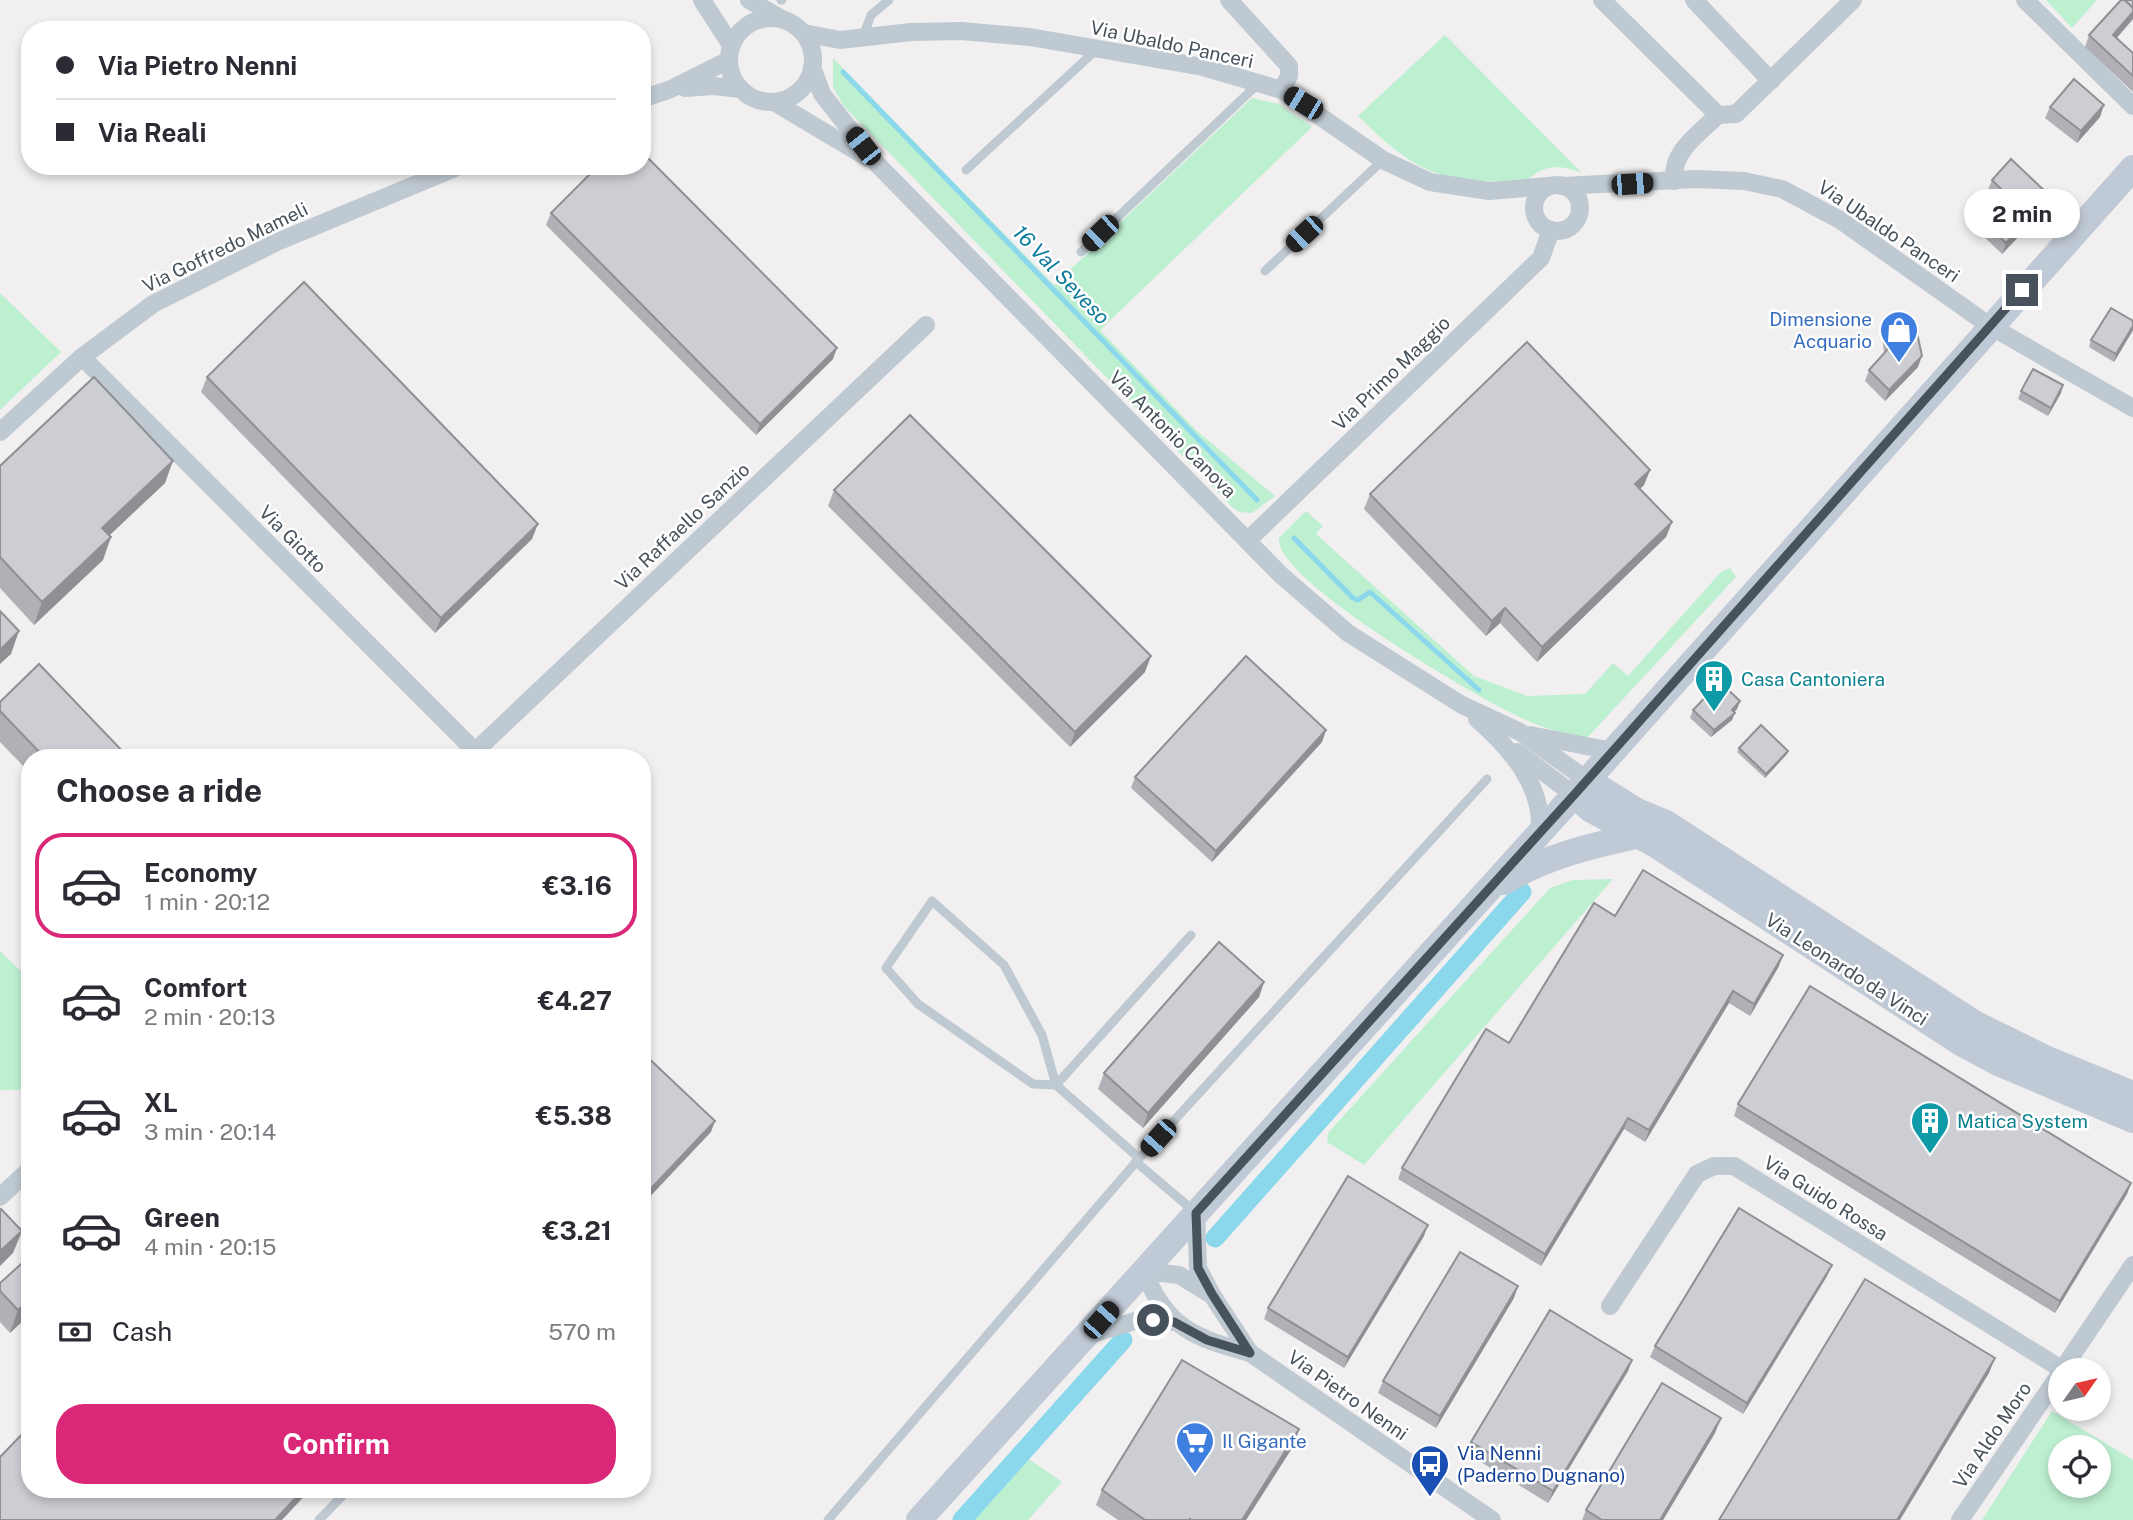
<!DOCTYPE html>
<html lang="en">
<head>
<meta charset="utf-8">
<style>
	:root { --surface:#fff; --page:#f7f7f7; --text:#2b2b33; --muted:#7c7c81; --line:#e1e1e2; --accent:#db2777 }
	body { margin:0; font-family:"Public Sans",sans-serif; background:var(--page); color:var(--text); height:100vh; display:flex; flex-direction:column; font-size:26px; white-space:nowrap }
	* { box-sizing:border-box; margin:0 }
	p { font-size:23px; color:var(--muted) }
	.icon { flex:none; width:38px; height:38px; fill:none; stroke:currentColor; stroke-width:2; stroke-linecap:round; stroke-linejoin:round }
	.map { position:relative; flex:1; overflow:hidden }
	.details { position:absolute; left:21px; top:749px; width:630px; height:749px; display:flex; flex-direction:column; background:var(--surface); border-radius:28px; box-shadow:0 4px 10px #0003 }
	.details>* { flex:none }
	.guide { position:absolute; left:21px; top:21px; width:630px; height:154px; border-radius:28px; box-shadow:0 4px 10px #0003; display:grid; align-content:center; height:154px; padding:0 35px; background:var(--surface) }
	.needle { width:46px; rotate:56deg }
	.buttons { position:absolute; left:2048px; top:1358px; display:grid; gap:14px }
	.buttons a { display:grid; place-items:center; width:63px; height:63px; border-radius:50%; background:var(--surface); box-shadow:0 4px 10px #0003; font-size:35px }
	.end { position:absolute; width:32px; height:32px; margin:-16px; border:9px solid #47525c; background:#fff; box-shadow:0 0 0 4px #fff }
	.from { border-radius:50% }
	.bubble { position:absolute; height:49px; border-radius:24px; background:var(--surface); box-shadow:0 4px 10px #0003; font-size:23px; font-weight:700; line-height:49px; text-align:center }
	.car { position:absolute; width:21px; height:42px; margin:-21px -10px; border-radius:9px; box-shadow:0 0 5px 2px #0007; background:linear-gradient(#222 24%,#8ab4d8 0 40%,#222 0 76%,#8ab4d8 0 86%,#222 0) }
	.guide b { display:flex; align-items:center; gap:24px; height:66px; font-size:26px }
	.guide b+b { border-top:2px solid var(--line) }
	.guide i { width:18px; height:18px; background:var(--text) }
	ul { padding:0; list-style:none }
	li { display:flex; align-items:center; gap:21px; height:105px; margin:0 14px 10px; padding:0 21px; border:4px solid transparent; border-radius:28px }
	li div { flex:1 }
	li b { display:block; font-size:26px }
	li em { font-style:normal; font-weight:700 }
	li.current { border-color:var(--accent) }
	li>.icon { width:63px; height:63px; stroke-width:1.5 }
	h2 { padding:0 35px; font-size:32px; line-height:84px }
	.pay { display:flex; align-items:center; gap:18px; height:77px; padding:0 35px; font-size:26px }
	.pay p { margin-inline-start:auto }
	.action { display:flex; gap:14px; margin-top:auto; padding:14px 35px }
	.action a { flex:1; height:80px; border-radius:28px; background:var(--accent); color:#fff; font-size:28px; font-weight:700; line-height:80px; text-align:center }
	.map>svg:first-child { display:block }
	.green { fill:#bdefd1; fill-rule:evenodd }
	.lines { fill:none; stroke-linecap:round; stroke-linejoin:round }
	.stream { stroke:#8bd7ec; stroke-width:5 }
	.canal { stroke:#8bd7ec; stroke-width:19 }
	.lane { stroke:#bfc9d1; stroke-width:9 }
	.street { stroke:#bfc9d1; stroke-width:18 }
	.secondary { stroke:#c0cad6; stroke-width:26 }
	.wall { fill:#afb1b6 }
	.shaded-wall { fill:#8f9094 }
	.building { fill:#ccced4; stroke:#8f9094; stroke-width:2 }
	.route { stroke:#47525c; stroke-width:9 }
	.labels { text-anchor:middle; stroke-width:5; stroke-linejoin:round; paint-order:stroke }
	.street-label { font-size:19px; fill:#47525c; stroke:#fff }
	.shop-label { font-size:19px; fill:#366cbe; stroke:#fff; text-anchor:end }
	.culture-label { font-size:19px; fill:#0d838f; stroke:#fff; text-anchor:start }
	.transit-label { font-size:19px; fill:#164399; stroke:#fff; text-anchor:start }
	.water-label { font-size:21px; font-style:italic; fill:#0d7b9b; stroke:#fff }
</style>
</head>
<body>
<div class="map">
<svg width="2133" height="1520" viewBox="0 0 2133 1520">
	<rect width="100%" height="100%" fill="#f1efef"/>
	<g class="green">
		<polygon points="2046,0 2097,0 2072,28"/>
		<path d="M 1445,35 L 1582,173 C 1561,165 1545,163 1528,180 C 1444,185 1417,175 1358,116 Z"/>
		<polygon points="833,58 1054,285 1252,98 1279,104 1312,127 1100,330 1197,431 1275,496 1252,513 1239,512 1231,506 843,105 833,87"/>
		<polygon points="0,293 61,352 0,410"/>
		<path d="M 1306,511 L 1323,526 L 1316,534 L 1474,676 L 1527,696 L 1585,694 L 1613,663 L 1628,676 L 1721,572 L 1730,568 L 1736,577 L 1587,738 C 1566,735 1546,729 1526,720 C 1485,702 1273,580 1279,538 Z"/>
		<polygon points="1613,879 1364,1165 1327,1142 1328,1133 1550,888 1573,880"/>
		<polygon points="0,951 30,980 30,1090 0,1090"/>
		<path d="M 2052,1411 L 2133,1460 L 2133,1520 L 1982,1520 ZM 2060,1447 L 2098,1447 L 2098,1486 L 2060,1486 Z"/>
		<polygon points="1026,1457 1062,1482 1028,1520 969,1520"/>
	</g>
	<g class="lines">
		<g class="stream">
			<polyline points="843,72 1257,500"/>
			<polyline points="1294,538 1353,598 1358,600 1370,592 1479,690"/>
		</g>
		<g class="canal">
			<polyline points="1215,1238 1522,892"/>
			<polyline points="962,1520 1123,1340"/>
		</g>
		<g class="lane">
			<polyline points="781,0 782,0"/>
			<polyline points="863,37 871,15 889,0"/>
			<polyline points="966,170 1096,50"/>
			<polyline points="1081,252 1259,83"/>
			<polyline points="1265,271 1383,160"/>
			<polyline points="1139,1158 1056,1085 1033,1084 918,1004 886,968 932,901 1004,965 1042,1035 1056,1085 1191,935"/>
			<polyline points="1136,1162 1195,1212"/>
			<polyline points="319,1520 349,1489"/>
			<polyline points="828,1520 1136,1162 1487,779"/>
		</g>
		<g class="street">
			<polyline points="702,0 731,45"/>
			<polyline points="749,0 780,18"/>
			<polyline points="1229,0 1289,66 1289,76 1282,90"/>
			<polyline points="1602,0 1718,115"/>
			<polyline points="1694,0 1771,81"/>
			<polyline points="2025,0 2133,106"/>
			<circle cx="771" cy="60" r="42"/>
			<polyline points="803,33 840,40 911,32 961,31 1030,37 1203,67 1282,90 1383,160 1430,182 1489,191 1549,186"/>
			<polyline points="812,67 822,94 877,164 1281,575 1348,633 1462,705 1520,732 1587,780"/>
			<polyline points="685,88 714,86 740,89"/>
			<polyline points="642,99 671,89 729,60"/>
			<polyline points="774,102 868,158"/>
			<path d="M 1674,181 C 1671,151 1699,134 1718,115 L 1736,114 L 1853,0"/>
			<circle cx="1557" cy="208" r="23"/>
			<polyline points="1563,186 1696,179 1744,181 1782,189 1840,220 1990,326 2133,408"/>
			<polyline points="82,357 475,751"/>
			<polyline points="0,432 82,357 153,304 277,242 460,166"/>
			<polyline points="1248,540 1541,258 1551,230"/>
			<path d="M 1477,719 C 1511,749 1543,785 1540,832"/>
			<polyline points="1530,735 1612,751"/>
			<polyline points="1517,752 1574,795"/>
			<polyline points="468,758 926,325"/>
			<polyline points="0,1197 30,1169"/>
			<polyline points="1196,1213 1198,1268 1212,1295 1250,1353"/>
			<path d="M 1212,1295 L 1179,1275 L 1144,1271 C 1166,1328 1195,1338 1250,1353 L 1492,1520"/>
			<polyline points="1610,1306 1697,1174 1714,1166 1734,1166 2063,1370"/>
			<polyline points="1089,1335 1138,1320 1174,1322"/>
			<polyline points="2062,1370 2133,1265"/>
			<polyline points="1960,1520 2060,1374"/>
		</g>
		<g class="secondary">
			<polyline points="1587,780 1637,811 1666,823 1974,1023 2045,1058 2133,1094"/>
			<polyline points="1574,795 1590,809 1656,845 1961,1043 1998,1063 2133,1120"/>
			<path d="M 1504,882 C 1544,857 1590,846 1636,836"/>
			<polyline points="919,1520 1574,795 2133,168"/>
		</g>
	</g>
	<g class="wall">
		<polygon points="2133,19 2117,38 2133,53 2133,92 2085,47 2089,35"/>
		<polygon points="2050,107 2100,117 2077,143 2045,118"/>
		<polygon points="1992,180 2046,208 2002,254 1974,227 1978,216 1994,198 1987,192"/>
		<polygon points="551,213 833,359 756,435 546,225"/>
		<polygon points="2133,321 2133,330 2114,362 2089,347 2091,340"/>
		<polygon points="1887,322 1918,367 1885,401 1865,381 1869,370 1884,354 1882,334"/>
		<polygon points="207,377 532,539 435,633 201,392"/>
		<polygon points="2021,391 2061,393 2048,416 2018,399"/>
		<polygon points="0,466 165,483 109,535 103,560 34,625 0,588"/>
		<polygon points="1650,470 1644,485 1640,489 1672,522 1666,537 1537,662 1500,623 1486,636 1364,509 1370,494"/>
		<polygon points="834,490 1145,672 1070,747 828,506"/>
		<polygon points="1740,701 1737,709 1734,712 1732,720 1711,737 1690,718 1693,710"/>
		<polygon points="0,702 129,758 30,758 30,773 0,742"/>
		<polygon points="1326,730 1322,742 1212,862 1131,788 1135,777"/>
		<polygon points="1739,748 1788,751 1787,754 1765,778 1737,752"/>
		<polygon points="1615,916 1779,966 1750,1016 1729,1003 1645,1142 1624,1129 1541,1266 1398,1179 1402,1168 1509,1043"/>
		<polygon points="1264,982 1259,997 1143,1128 1098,1089 1104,1073"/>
		<polygon points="1738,1104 2131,1183 2127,1194 2055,1313 1734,1116"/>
		<polygon points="1424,1236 1344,1368 1264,1319 1268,1308"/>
		<polygon points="1827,1276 1743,1414 1650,1357 1655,1346"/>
		<polygon points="0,1283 30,1314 10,1333 0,1322"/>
		<polygon points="1514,1298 1436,1428 1378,1393 1383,1381"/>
		<polygon points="1632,1360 1628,1371 1548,1503 1466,1453 1471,1442"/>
		<polygon points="1299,1429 1294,1445 1246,1520 1118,1520 1096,1505 1102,1490"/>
		<polygon points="1715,1433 1663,1520 1582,1520 1586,1510"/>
	</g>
	<g class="shaded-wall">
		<polygon points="2133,12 2133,19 2109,46 2113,35"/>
		<polygon points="2104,105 2100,117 2077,143 2081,131"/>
		<polygon points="2050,196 2046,208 2002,254 2006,243"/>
		<polygon points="2133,326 2133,330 2114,362 2116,354"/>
		<polygon points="837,348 833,359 756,435 760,424"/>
		<polygon points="1922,356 1918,367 1885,401 1889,390"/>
		<polygon points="2063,385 2061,393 2048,416 2051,408"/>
		<polygon points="173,461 165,483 94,550 102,528"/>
		<polygon points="1650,470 1644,485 1630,499 1635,484"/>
		<polygon points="1672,522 1666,537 1537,662 1542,647"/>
		<polygon points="538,524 532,539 435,633 441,618"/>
		<polygon points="111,537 103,560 34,625 42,602"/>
		<polygon points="1505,608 1500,623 1486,636 1492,621"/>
		<polygon points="19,631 11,654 0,664 0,650"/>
		<polygon points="1151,656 1145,672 1070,747 1075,732"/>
		<polygon points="1740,701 1737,709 1730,717 1735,713 1732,720 1711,737 1714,730"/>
		<polygon points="1326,730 1322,742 1212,862 1216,851"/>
		<polygon points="1788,751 1787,754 1765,778 1766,774"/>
		<polygon points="1783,955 1779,966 1750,1016 1754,1004"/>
		<polygon points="1264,982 1259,997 1143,1128 1148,1113"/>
		<polygon points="1733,991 1729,1003 1645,1142 1649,1130"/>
		<polygon points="1628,1118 1624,1129 1541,1266 1545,1254"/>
		<polygon points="715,1121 711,1132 642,1205 642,1198"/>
		<polygon points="2131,1183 2127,1194 2055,1313 2060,1301"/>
		<polygon points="1428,1225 1424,1236 1344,1368 1348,1357"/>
		<polygon points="22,1231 13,1253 0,1266 0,1251"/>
		<polygon points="1832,1265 1827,1276 1743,1414 1747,1403"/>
		<polygon points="1518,1286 1514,1298 1436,1428 1440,1416"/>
		<polygon points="30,1299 30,1314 10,1333 18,1310"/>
		<polygon points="1995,1358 1989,1373 1900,1520 1897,1520"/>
		<polygon points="1632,1360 1628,1371 1548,1503 1553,1491"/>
		<polygon points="1721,1418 1715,1433 1663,1520 1660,1520"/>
		<polygon points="1299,1429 1294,1445 1246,1520 1242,1520"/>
		<polygon points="304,1489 311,1489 282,1520 275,1520"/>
	</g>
	<g class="building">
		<polygon points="2121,0 2125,0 2133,8 2133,12 2113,35 2133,53 2133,76 2089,35"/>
		<polygon points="2125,0 2133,0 2133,8"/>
		<polygon points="2074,79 2104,105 2081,131 2050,107"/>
		<polygon points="642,152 837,348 760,424 551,213 598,166 642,166"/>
		<polygon points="2011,159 2050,196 2006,243 1978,216 2002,190 1992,180"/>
		<polygon points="304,282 538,524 441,618 207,377"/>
		<polygon points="2111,308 2133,321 2133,326 2116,354 2091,340"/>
		<polygon points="1914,319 1922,356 1889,390 1869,370 1889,348 1887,322"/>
		<polygon points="1527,342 1650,470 1635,484 1672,522 1542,647 1505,608 1492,621 1370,494"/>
		<polygon points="2033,369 2063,385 2051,408 2021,391"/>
		<polygon points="94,377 173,461 102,528 111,537 42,602 0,557 0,466"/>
		<polygon points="910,415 1151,656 1075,732 834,490"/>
		<polygon points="0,611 19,631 0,650"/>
		<polygon points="1246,656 1326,730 1216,851 1135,777"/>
		<polygon points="39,664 129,758 45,758 0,711 0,702"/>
		<polygon points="1720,682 1740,701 1732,710 1735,713 1714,730 1693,710"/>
		<polygon points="1761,725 1788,751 1766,774 1739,748"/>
		<polygon points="1643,870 1783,955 1754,1004 1733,991 1649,1130 1628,1118 1545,1254 1402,1168 1486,1029 1509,1043 1594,903 1615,916"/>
		<polygon points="1219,942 1264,982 1148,1113 1104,1073"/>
		<polygon points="1810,986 2131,1183 2060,1301 1738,1104"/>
		<polygon points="642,1052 715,1121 642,1198"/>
		<polygon points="1348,1176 1428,1225 1348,1357 1268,1308"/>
		<polygon points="1739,1208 1832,1265 1747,1403 1655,1346"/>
		<polygon points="1,1209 22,1231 0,1251 0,1210"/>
		<polygon points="1460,1252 1518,1286 1440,1416 1383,1381"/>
		<polygon points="30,1256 30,1299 18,1310 0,1291 0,1283"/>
		<polygon points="1865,1279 1995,1358 1897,1520 1719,1520"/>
		<polygon points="1550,1310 1632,1360 1553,1491 1471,1442"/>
		<polygon points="1182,1360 1299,1429 1242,1520 1191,1520 1190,1519 1189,1520 1145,1520 1102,1490"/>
		<polygon points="1662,1383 1721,1418 1660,1520 1602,1520 1586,1510"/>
		<polygon points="30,1426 30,1489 304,1489 275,1520 0,1520 0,1457"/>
	</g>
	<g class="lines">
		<polyline class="route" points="1153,1320 1174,1322 1207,1340 1250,1353 1212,1294 1198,1268 1196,1213 1574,795 2022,290"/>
	</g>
	<defs>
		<symbol id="shop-pin" viewBox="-11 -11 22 30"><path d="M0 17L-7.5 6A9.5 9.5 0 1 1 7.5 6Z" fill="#3f7fe0" stroke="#fff"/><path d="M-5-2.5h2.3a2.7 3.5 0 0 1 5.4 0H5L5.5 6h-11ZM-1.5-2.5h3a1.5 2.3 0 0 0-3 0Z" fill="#fff"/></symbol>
		<symbol id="building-pin" viewBox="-11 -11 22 30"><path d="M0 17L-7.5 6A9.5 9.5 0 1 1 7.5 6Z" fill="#0f9aa8" stroke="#fff"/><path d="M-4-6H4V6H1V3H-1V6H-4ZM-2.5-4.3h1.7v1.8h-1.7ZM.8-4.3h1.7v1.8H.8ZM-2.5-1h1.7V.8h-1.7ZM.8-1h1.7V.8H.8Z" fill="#fff"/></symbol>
		<symbol id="supermarket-pin" viewBox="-11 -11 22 30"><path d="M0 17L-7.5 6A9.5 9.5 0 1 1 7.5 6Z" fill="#3f7fe0" stroke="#fff"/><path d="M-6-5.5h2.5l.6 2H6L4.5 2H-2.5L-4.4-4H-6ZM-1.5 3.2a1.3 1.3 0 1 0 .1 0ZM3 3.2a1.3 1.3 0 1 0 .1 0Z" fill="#fff"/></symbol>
		<symbol id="bus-pin" viewBox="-11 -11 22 30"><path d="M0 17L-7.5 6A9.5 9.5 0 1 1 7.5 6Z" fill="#1a4fb4" stroke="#fff"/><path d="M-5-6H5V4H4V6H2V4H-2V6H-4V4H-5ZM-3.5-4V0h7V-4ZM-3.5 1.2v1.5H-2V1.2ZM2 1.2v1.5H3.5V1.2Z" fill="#fff"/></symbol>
	</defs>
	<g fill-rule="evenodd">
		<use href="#shop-pin" x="1877" y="308" width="44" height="60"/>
		<use href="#building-pin" x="1692" y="657" width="44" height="60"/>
		<use href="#building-pin" x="1908" y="1099" width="44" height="60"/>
		<use href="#supermarket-pin" x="1173" y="1419" width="44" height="60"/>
		<use href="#bus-pin" x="1408" y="1442" width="44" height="60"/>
	</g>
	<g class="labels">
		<g class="street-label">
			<text transform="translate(1172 44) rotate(12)" y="7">Via Ubaldo Panceri</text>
			<text transform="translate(1889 231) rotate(34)" y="7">Via Ubaldo Panceri</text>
			<text transform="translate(225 247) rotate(-26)" y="7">Via Goffredo Mameli</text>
			<text transform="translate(1391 373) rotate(-44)" y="7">Via Primo Maggio</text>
			<text transform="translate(1173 434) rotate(45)" y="7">Via Antonio Canova</text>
			<text transform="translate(682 526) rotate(-43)" y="7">Via Raffaello Sanzio</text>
			<text transform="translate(293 539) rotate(45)" y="7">Via Giotto</text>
			<text transform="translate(1847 969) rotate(33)" y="7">Via Leonardo da Vinci</text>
			<text transform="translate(1826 1198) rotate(32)" y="7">Via Guido Rossa</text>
			<text transform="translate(1348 1395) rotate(35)" y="7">Via Pietro Nenni</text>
			<text transform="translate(1992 1435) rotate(-56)" y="7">Via Aldo Moro</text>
		</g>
		<g class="shop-label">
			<text x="1872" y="326">Dimensione<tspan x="1872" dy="22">Acquario</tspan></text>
			<text x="1222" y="1448" text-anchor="start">Il Gigante</text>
		</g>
		<g class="culture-label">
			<text x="1741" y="686">Casa Cantoniera</text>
			<text x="1957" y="1128">Matica System</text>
		</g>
		<g class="transit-label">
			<text x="1457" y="1460">Via Nenni<tspan x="1457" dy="22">(Paderno Dugnano)</tspan></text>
		</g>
		<g class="water-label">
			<text transform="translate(1061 275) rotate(46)" y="7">16 Val Seveso</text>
		</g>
	</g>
</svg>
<div class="buttons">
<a><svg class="needle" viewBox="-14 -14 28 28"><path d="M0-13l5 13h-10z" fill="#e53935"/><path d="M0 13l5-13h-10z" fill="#7c7c81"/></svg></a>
<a><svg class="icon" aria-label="locate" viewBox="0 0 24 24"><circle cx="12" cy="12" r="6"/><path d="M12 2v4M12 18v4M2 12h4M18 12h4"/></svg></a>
</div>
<i class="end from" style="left:1153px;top:1320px"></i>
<i class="end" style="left:2022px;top:290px"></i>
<div class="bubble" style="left:1964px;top:189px;width:116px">2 min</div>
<i class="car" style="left:1303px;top:103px;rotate:301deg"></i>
<i class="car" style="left:863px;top:146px;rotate:322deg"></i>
<i class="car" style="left:1632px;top:184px;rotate:86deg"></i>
<i class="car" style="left:1100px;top:233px;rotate:226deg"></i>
<i class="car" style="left:1304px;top:234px;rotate:227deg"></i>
<i class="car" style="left:1158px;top:1138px;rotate:222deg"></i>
<i class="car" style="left:1101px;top:1320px;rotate:42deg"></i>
<div class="guide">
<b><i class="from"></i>Via Pietro Nenni</b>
<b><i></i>Via Reali</b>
</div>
<section class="details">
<h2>Choose a ride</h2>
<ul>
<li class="current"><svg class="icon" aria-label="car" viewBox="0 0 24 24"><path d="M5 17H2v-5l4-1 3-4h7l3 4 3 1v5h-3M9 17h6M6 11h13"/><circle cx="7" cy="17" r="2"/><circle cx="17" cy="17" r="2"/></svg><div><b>Economy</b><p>1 min · 20:12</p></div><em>€3.16</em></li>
<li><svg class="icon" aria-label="car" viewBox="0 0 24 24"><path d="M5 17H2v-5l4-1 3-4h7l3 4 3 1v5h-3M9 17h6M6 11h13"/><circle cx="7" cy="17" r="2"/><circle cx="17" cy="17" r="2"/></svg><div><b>Comfort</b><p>2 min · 20:13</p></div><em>€4.27</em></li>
<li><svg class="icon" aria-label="car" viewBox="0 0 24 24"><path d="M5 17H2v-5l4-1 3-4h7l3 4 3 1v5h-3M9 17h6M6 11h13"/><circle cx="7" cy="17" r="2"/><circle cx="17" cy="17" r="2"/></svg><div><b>XL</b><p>3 min · 20:14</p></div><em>€5.38</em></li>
<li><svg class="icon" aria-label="car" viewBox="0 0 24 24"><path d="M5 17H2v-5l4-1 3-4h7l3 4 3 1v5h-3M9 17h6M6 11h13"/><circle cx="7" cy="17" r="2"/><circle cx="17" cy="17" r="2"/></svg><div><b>Green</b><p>4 min · 20:15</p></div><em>€3.21</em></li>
</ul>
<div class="pay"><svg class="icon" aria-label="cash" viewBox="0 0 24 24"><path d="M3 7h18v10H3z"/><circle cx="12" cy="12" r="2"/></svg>Cash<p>570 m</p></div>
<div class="action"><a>Confirm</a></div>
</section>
</div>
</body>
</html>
